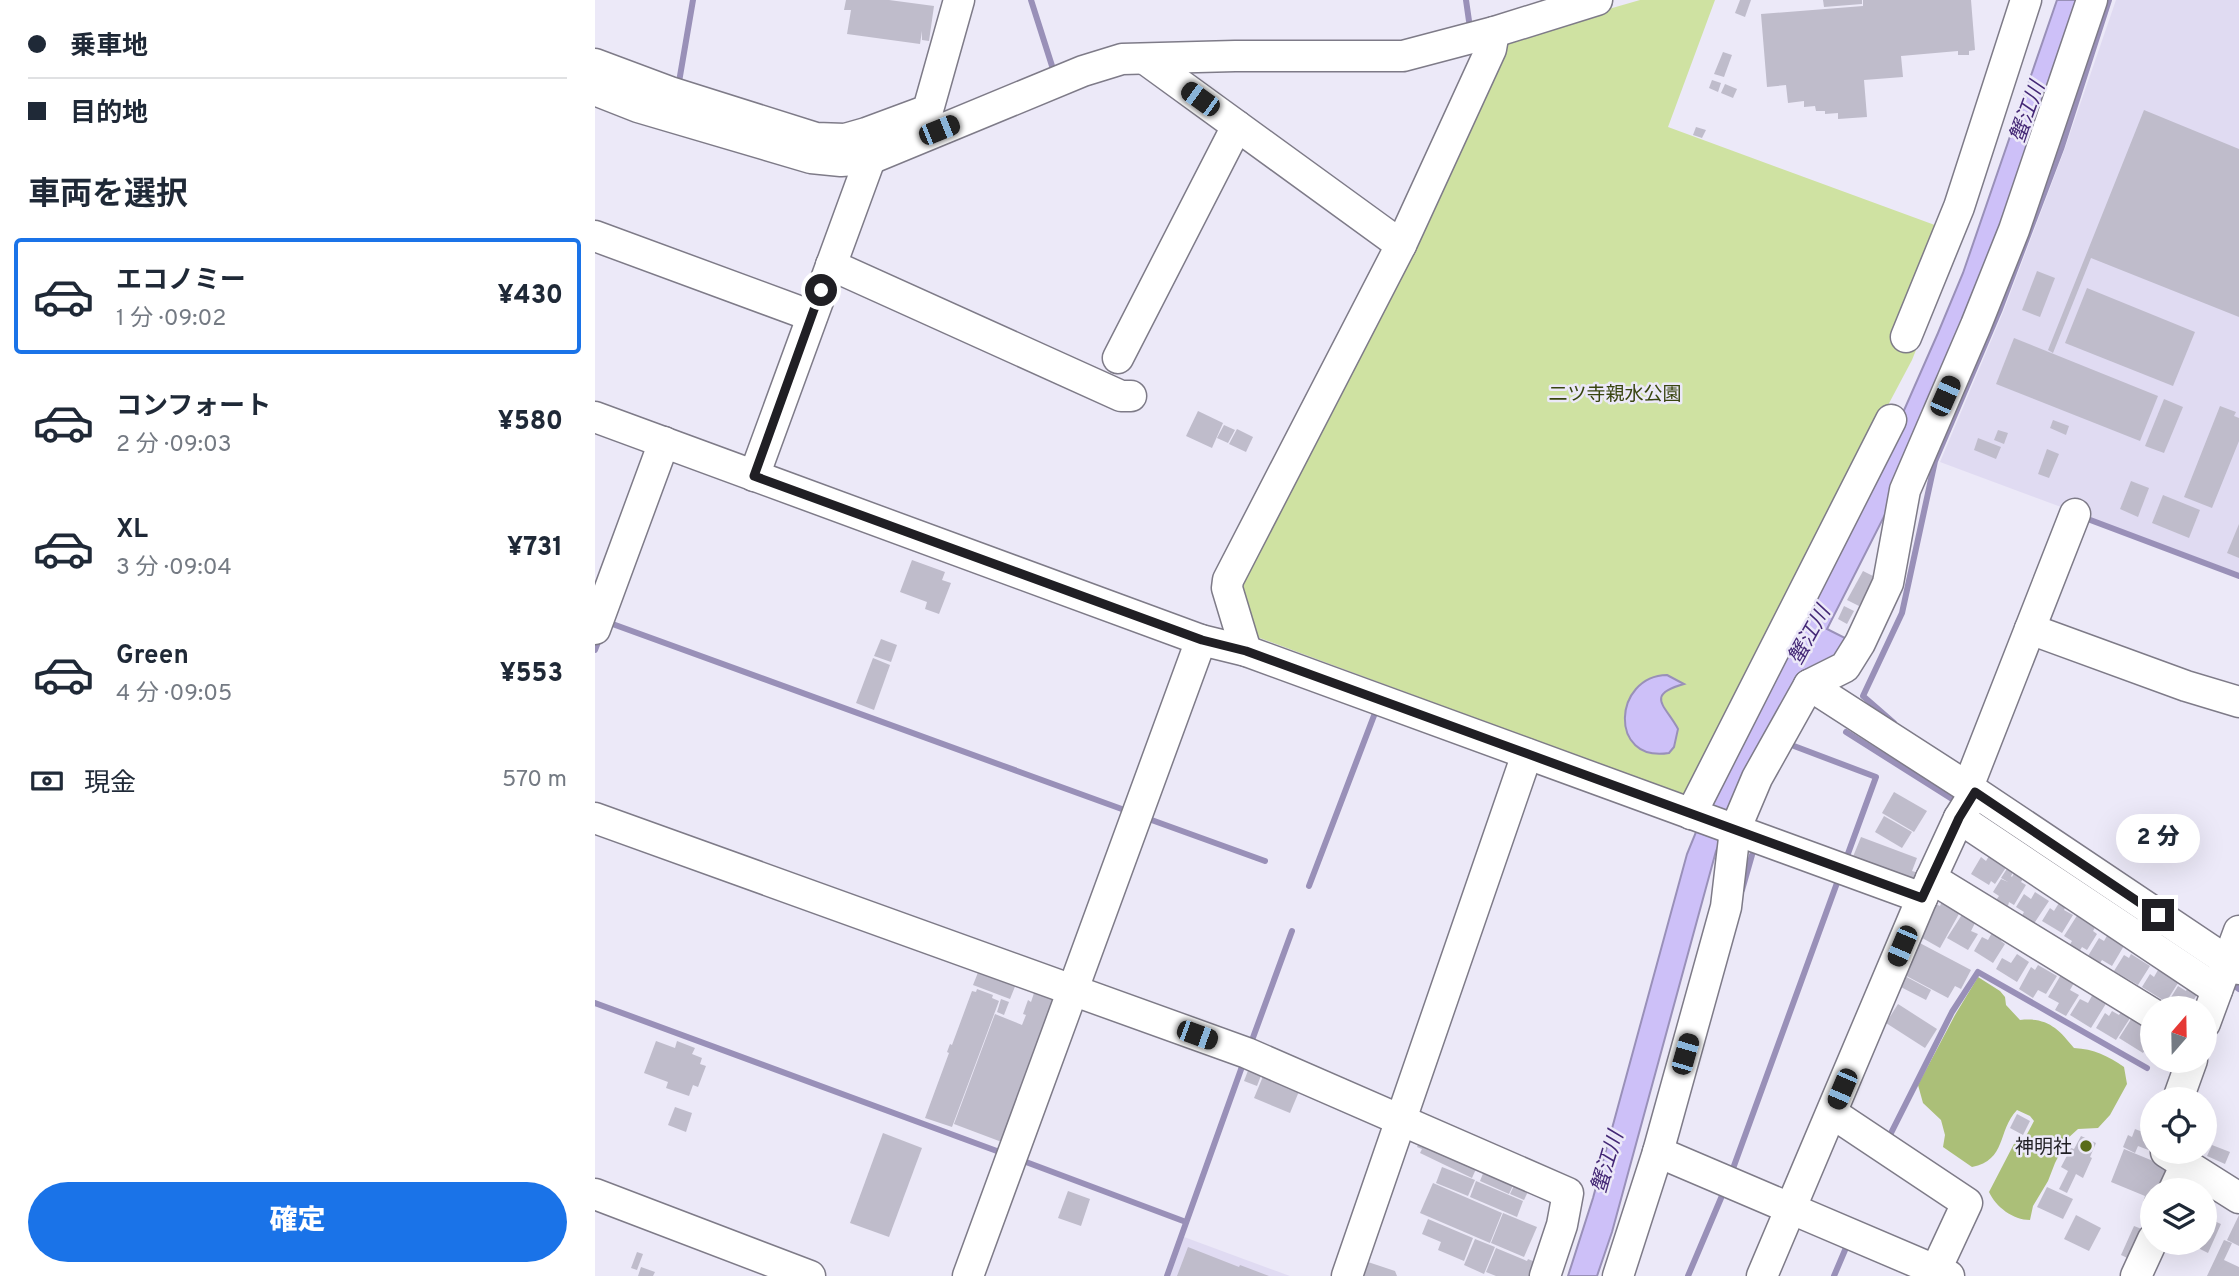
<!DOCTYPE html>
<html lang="ja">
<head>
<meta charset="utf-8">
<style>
	:root { --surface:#fff; --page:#f2f2f3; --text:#1f2937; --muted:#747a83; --line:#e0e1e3; --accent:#1a73e8 }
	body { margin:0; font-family:Overpass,"Noto Sans JP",sans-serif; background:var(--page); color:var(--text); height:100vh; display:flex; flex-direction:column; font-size:26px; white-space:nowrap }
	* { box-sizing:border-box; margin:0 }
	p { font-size:23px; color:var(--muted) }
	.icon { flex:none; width:38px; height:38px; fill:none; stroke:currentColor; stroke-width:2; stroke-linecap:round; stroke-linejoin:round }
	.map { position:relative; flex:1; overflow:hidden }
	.sheet { display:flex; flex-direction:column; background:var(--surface); width:595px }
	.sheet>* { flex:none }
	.guide { display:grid; align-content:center; height:154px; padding:0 28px; background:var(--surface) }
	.needle { width:46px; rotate:20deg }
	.buttons { position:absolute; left:1545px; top:996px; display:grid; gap:14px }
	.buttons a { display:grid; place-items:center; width:77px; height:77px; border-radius:50%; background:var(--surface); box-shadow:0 7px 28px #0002; font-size:35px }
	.end { position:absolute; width:32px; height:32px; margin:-16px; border:9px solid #201f24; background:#fff; box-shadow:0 0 0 4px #fff }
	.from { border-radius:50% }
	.bubble { position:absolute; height:49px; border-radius:24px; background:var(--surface); box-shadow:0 7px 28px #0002; font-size:23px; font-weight:800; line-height:49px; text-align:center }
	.car { position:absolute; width:21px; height:42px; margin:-21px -10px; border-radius:9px; box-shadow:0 0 5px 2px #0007; background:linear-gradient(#222 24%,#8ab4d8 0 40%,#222 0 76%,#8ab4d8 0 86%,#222 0) }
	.guide b { display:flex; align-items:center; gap:24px; height:66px; font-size:26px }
	.guide b+b { border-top:2px solid var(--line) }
	.guide i { width:18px; height:18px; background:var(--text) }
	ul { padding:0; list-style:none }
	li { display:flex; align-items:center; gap:21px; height:116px; margin:0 14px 10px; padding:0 14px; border:4px solid transparent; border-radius:7px }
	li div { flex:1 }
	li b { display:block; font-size:26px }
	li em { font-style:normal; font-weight:800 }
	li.selected { border-color:var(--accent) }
	li>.icon { width:63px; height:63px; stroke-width:1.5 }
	h2 { padding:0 28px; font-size:32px; line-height:84px }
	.pay { display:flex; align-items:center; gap:18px; height:77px; padding:0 28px; font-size:26px }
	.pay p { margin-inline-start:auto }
	.button { display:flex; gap:14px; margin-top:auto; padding:14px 28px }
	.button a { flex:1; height:80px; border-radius:42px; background:var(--accent); color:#fff; font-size:28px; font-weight:800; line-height:80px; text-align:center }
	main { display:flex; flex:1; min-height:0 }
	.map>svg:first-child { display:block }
	.built { fill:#e0dbf2 }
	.green { fill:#cfe2a2 }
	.forest { fill:#abbf78 }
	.water { fill:#cdc0f8; stroke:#9990b8; stroke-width:2 }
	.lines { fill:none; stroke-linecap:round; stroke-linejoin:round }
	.stream { stroke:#9990b8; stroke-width:6 }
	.building { fill:#bfbccb }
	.minor-casing { stroke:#7e7b88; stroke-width:33 }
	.minor { stroke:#fff; stroke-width:30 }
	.route { stroke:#201f24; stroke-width:9 }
	.poi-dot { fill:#596c19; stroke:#ece9f8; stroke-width:2.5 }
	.labels { text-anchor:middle; stroke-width:5; stroke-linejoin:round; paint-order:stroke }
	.park-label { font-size:19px; fill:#384510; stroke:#ece9f8 }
	.poi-label { font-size:19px; fill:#201f24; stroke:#ece9f8; text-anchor:end }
	.water-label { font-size:21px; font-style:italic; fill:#442876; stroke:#ece9f8 }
</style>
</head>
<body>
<main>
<section class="sheet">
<div class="guide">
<b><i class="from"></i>乗車地</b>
<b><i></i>目的地</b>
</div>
<h2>車両を選択</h2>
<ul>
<li class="selected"><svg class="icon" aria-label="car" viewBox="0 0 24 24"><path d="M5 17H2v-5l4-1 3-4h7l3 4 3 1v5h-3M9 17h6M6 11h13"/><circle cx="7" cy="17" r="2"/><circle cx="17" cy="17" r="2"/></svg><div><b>エコノミー</b><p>1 分 · 09:02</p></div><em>¥430</em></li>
<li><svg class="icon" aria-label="car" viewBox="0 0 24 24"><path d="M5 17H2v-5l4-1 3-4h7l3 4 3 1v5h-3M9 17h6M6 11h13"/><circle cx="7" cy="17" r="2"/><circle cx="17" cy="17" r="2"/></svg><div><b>コンフォート</b><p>2 分 · 09:03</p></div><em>¥580</em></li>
<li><svg class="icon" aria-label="car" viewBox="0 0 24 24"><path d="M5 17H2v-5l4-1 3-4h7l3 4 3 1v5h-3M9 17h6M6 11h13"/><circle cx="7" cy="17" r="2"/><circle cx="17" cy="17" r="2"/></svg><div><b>XL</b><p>3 分 · 09:04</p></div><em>¥731</em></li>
<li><svg class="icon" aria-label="car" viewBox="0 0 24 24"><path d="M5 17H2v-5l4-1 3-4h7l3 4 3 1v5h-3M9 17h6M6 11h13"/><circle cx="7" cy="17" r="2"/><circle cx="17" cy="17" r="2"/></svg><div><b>Green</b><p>4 分 · 09:05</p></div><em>¥553</em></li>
</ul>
<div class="pay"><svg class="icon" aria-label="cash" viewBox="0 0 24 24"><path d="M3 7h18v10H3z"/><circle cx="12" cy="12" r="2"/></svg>現金<p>570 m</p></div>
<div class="button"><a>確定</a></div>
</section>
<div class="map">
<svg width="1644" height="1276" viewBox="0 0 1644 1276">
	<rect width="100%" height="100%" fill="#ece9f8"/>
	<g class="built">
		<polygon points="1521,0 1644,0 1644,573 1345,462 1409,310 1469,151"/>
		<polygon points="589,1237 695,1276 575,1276"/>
	</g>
	<polygon class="green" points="1045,0 1120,0 1073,127 1367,235 1317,360 1198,584 1094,799 922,739 923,734 662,637 645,582 814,253 913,43 917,37"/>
	<path class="forest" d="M 1383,977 L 1405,991 L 1410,997 L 1411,1005 L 1425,1020 C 1452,1017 1463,1028 1479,1048 C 1499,1049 1513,1056 1529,1067 L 1532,1084 L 1515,1115 L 1503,1128 L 1483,1129 L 1472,1139 L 1460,1163 L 1453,1181 L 1438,1206 L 1435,1220 C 1418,1220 1401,1207 1394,1192 L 1421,1140 L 1430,1138 L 1439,1121 L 1435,1116 L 1422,1110 C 1402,1131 1412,1160 1377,1167 L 1348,1147 L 1350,1135 L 1346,1120 L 1328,1103 L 1323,1085 L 1360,1015 Z"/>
	<g class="water">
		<polygon points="1462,0 1488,0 1412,226 1307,481 1232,629 1262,644 1136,818 1121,851 1017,1232 1002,1276 973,1276 998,1198 1092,854 1110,810 1281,474 1343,333 1368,273"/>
		<path d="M 1072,675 L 1089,684 C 1049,695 1071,706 1083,729 L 1079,747 L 1074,753 C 1013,763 1018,676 1072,675 Z"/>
	</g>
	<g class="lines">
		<g class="stream">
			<polyline points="436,0 458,69"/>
			<polyline points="871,0 874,21"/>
			<polyline points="84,82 98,0"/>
			<polyline points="1490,518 1644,576"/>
			<polyline points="12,622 535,812"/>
			<polyline points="0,650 5,637"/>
			<polyline points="1299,723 1268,696 1307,613 1340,461 1405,309 1466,149 1514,0"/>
			<polyline points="1251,732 1365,804"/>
			<polyline points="1199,746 1281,777 1251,859"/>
			<polyline points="551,818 670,861"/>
			<polyline points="714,886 780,713"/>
			<polyline points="1147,890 1157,855"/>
			<polyline points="1634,982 1644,989"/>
			<polyline points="0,1003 410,1154"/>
			<polyline points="659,1044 656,1043 697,931"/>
			<polyline points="1292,1141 1357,1012 1383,972 1552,1068"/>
			<polyline points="423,1159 591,1222"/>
			<polyline points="1136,1174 1242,883"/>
			<polyline points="572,1276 649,1061"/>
			<polyline points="1093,1276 1129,1191"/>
			<polyline points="1239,1276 1253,1243"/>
		</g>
	</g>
	<g class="building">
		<polygon points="251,0 294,0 339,6 334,41 327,40 327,31 325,44 252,34 256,10 249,10"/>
		<polygon points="1145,0 1156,0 1150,17 1140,13"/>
		<polygon points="1228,0 1267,0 1267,4 1229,7"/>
		<polygon points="1268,0 1376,0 1380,50 1374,51 1374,55 1363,55 1363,51 1306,56 1308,77 1269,80 1272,117 1243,119 1243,113 1230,114 1230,111 1221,111 1220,106 1209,107 1209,101 1193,103 1191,85 1172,87 1166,14 1268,6"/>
		<polygon points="1128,52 1137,55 1129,77 1119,74"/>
		<polygon points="1117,80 1126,83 1123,92 1114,88"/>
		<polygon points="1130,84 1142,89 1138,98 1126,93"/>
		<polygon points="1549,110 1644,149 1644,317 1496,258 1458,353 1453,350"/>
		<polygon points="1101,127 1111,130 1107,138 1098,135"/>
		<polygon points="1442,271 1460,278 1445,317 1427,310"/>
		<polygon points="1492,288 1600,332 1578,386 1470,343"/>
		<polygon points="1419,338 1563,396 1545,441 1401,384"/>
		<polygon points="1569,399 1588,407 1569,453 1550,446"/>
		<polygon points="1625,406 1641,412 1639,416 1644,418 1644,441 1617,508 1589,497"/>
		<polygon points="603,411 628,423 617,448 591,436"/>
		<polygon points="1458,420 1474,426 1471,435 1455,428"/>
		<polygon points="629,425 640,430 633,443 622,438"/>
		<polygon points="642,429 658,437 651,452 634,444"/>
		<polygon points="1403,430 1413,433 1409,444 1399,440"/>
		<polygon points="1383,438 1406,447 1401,459 1379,450"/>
		<polygon points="1452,449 1464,454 1454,478 1443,474"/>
		<polygon points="1536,481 1554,488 1543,517 1525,509"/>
		<polygon points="1568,495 1605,510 1594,538 1557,523"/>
		<polygon points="1644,524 1644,558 1632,553"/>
		<polygon points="317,560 350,572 347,580 356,583 344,614 330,609 332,602 305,592"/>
		<polygon points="1268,571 1280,577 1264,606 1252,600"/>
		<polygon points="1249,606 1259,611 1252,624 1243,619"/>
		<polygon points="286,639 302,645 296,662 279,656"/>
		<polygon points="278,658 295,665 279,710 261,703"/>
		<polygon points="1299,792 1332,811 1319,832 1287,813"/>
		<polygon points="1289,816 1317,832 1307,848 1280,832"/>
		<polygon points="1266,837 1322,858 1317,871 1324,873 1317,890 1255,864"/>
		<polygon points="1394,856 1412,866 1400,884 1396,881 1394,885 1376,874 1386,857 1391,861"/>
		<polygon points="1413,867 1419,871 1416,876 1417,877 1420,871 1429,877 1426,882 1431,885 1419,905 1414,902 1413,906 1410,904 1405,912 1397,906 1404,896 1398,892 1406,879 1413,882 1406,878"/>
		<polygon points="1440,892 1454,901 1438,925 1426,917 1429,912 1421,907 1429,894 1436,899"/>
		<polygon points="1347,901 1365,912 1345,948 1322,935 1339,903 1345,906"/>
		<polygon points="1464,903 1471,906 1469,910 1478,915 1467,933 1447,921 1455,908 1459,911"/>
		<polygon points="1368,913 1381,921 1376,931 1383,934 1373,950 1352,938"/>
		<polygon points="1483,914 1501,926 1498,931 1502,934 1492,950 1487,947 1484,952 1474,946 1477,941 1469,936"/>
		<polygon points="1399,929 1409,935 1406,941 1410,944 1398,963 1379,951 1387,937 1393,940"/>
		<polygon points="1513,934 1530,944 1517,966 1507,960 1505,963 1493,956 1504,938 1509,941"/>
		<polygon points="1321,941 1376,970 1366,989 1360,986 1353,998 1304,972"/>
		<polygon points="1422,954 1434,962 1422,982 1401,969 1407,958 1416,963"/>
		<polygon points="1536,954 1555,966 1543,985 1519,971 1529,955 1534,958"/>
		<polygon points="386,965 423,979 415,999 378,985"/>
		<polygon points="1443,965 1462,976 1451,994 1443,990 1438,998 1424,989 1436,967 1440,970"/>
		<polygon points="1563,970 1583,983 1571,1002 1547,987 1555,974 1559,977"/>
		<polygon points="1467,973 1480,981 1475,990 1484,995 1471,1016 1460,1010 1464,1003 1453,997"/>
		<polygon points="1306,974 1336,990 1331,1000 1300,984"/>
		<polygon points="1583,986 1591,991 1593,987 1603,993 1598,1001 1603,1004 1601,1008 1570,1007"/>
		<polygon points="382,989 398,995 397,998 404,1001 357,1127 330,1118 354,1053 352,1052 355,1044 357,1045 377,991 381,992"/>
		<polygon points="440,990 464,999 412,1144 359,1124 400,1014 427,1025 431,1015 428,1014 433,1000 436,1002"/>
		<polygon points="1498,994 1512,1002 1496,1028 1475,1015 1485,999 1493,1003"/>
		<polygon points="406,999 414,1002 409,1015 402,1012"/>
		<polygon points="1303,1004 1342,1029 1330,1048 1291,1023"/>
		<polygon points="1528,1009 1537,1015 1521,1040 1501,1028 1510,1013 1514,1016 1517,1011 1524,1015"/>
		<polygon points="1540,1013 1558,1027 1549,1041 1554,1044 1548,1053 1524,1038"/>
		<polygon points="61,1041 80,1048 82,1041 100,1048 97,1054 107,1058 105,1064 111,1066 103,1087 98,1085 94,1096 71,1088 73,1082 49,1073"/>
		<polygon points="654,1068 667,1073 662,1086 649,1081"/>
		<polygon points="669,1074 705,1089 695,1113 659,1098"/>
		<polygon points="80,1107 97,1113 91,1132 73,1125"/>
		<polygon points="1422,1114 1435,1121 1428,1135 1415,1128"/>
		<polygon points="1540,1129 1558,1136 1556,1151 1543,1146 1540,1153 1528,1147 1533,1135 1537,1137"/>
		<polygon points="288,1133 327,1148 294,1237 255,1223"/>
		<polygon points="828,1134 887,1162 883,1171 881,1169 877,1178 825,1153 827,1149 822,1147"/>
		<polygon points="1486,1136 1501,1143 1495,1157 1497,1158 1488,1178 1481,1174 1472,1193 1464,1189 1473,1171 1466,1167 1476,1148 1479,1149"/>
		<polygon points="1617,1145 1635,1152 1630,1164 1612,1156"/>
		<polygon points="1529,1149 1580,1170 1572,1190 1558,1190 1558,1206 1548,1202 1550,1196 1516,1182"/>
		<polygon points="891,1166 921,1179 914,1194 885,1181"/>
		<polygon points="847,1167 880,1180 873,1196 841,1183"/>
		<polygon points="923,1177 937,1183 929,1200 915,1194"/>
		<polygon points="881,1181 928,1201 922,1217 875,1197"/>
		<polygon points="838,1183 907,1213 895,1243 825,1213"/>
		<polygon points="1452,1187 1478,1199 1468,1219 1442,1207"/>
		<polygon points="473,1191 495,1199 486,1226 463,1218"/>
		<polygon points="908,1213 942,1227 929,1257 896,1243"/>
		<polygon points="1481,1215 1506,1228 1494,1251 1469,1239"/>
		<polygon points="1644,1215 1644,1246 1632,1240"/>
		<polygon points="1610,1217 1626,1224 1613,1253 1591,1242 1610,1242"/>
		<polygon points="833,1219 878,1238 869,1261 843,1250 846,1242 827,1234"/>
		<polygon points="1539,1226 1557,1233 1543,1263 1526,1255"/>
		<polygon points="880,1239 900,1247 889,1274 869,1265"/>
		<polygon points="1629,1240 1637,1243 1629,1260 1644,1267 1644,1276 1612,1276"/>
		<polygon points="593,1247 644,1267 645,1265 674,1276 582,1276"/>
		<polygon points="901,1248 932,1261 933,1259 945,1264 940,1276 901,1276 891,1272"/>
		<polygon points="42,1252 48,1254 42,1270 36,1268"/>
		<polygon points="770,1261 800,1271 802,1276 765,1276"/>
		<polygon points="46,1267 60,1272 58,1276 43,1276"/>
	</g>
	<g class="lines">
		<defs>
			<g id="minor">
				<polyline points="550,59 806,245"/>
				<polyline points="0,64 75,92 221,138 250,139 271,133 333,110 364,0"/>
				<polyline points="0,90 43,107 216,158 246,161 275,159 488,71 527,59 640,56 808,56 899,32 1002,0"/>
				<polyline points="0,236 217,316"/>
				<polyline points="236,265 526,396 536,396"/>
				<polyline points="1311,337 1364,207 1431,0"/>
				<polyline points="523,358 642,126"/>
				<polyline points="0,417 606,640 651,651 1327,898"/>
				<polyline points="159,476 275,159"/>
				<polyline points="0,629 69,442"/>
				<polyline points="1435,629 1591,686 1644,702"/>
				<polyline points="651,651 632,588 633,580 806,245 896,49 899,32"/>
				<polyline points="1214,685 1380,792 1644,969"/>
				<polyline points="1373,787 1480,514"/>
				<polyline points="1096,814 1296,420"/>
				<polyline points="0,818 652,1053 973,1193 967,1225 950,1276"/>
				<polyline points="1364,818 1622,990"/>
				<polyline points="1336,878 1558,1014"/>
				<polyline points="1610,1023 1644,931"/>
				<polyline points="1583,1099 1597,1060"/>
				<polyline points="1237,1113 1372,1203 1338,1276"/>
				<polyline points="1063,1152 1354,1276"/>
				<polyline points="1571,1152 1644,1198"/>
				<polyline points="1579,1190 1591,1164"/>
				<polyline points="0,1194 215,1276"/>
				<polyline points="373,1276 606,640"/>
				<polyline points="752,1276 932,754"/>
				<polyline points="1023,1276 1063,1152 1131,907 1140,830 1162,778 1214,685 1250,667 1265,643 1293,583 1310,490 1381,325 1419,230 1497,0"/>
				<polyline points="1167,1276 1327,898 1364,818 1380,792"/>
				<polyline points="1541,1276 1558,1239"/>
			</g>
		</defs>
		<use href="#minor" class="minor-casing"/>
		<use href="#minor" class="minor"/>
	</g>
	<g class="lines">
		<polyline class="route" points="226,290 159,476 607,640 651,651 1327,898 1364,818 1380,792 1563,915"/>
	</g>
	<circle class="poi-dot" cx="1491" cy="1146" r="7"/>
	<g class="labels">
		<g class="park-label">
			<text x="1020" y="400">二ツ寺親水公園</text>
		</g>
		<g class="poi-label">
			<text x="1477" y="1153">神明社</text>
		</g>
		<g class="water-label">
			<text transform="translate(1432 112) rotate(-70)" y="7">蟹江川</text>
			<text transform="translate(1214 635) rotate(-61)" y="7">蟹江川</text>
			<text transform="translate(1012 1162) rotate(-73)" y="7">蟹江川</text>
		</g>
	</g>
</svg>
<div class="buttons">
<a><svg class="needle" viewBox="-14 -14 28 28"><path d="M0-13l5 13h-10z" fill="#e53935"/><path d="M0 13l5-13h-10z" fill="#747a83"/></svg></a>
<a><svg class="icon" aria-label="locate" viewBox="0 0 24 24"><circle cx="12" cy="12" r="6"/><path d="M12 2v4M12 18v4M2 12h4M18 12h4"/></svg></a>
<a><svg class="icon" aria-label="layers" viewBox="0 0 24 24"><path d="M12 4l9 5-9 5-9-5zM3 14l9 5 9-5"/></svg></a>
</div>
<i class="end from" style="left:226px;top:290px"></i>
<i class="end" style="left:1563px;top:915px"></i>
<div class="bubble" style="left:1521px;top:814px;width:84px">2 分</div>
<i class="car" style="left:605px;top:99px;rotate:306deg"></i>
<i class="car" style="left:344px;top:130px;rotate:68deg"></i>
<i class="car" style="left:1350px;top:396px;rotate:24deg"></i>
<i class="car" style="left:1307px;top:946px;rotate:203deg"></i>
<i class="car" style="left:602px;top:1035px;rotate:110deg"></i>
<i class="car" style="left:1090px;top:1054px;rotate:16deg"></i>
<i class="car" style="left:1247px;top:1089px;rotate:203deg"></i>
</div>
</main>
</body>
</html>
